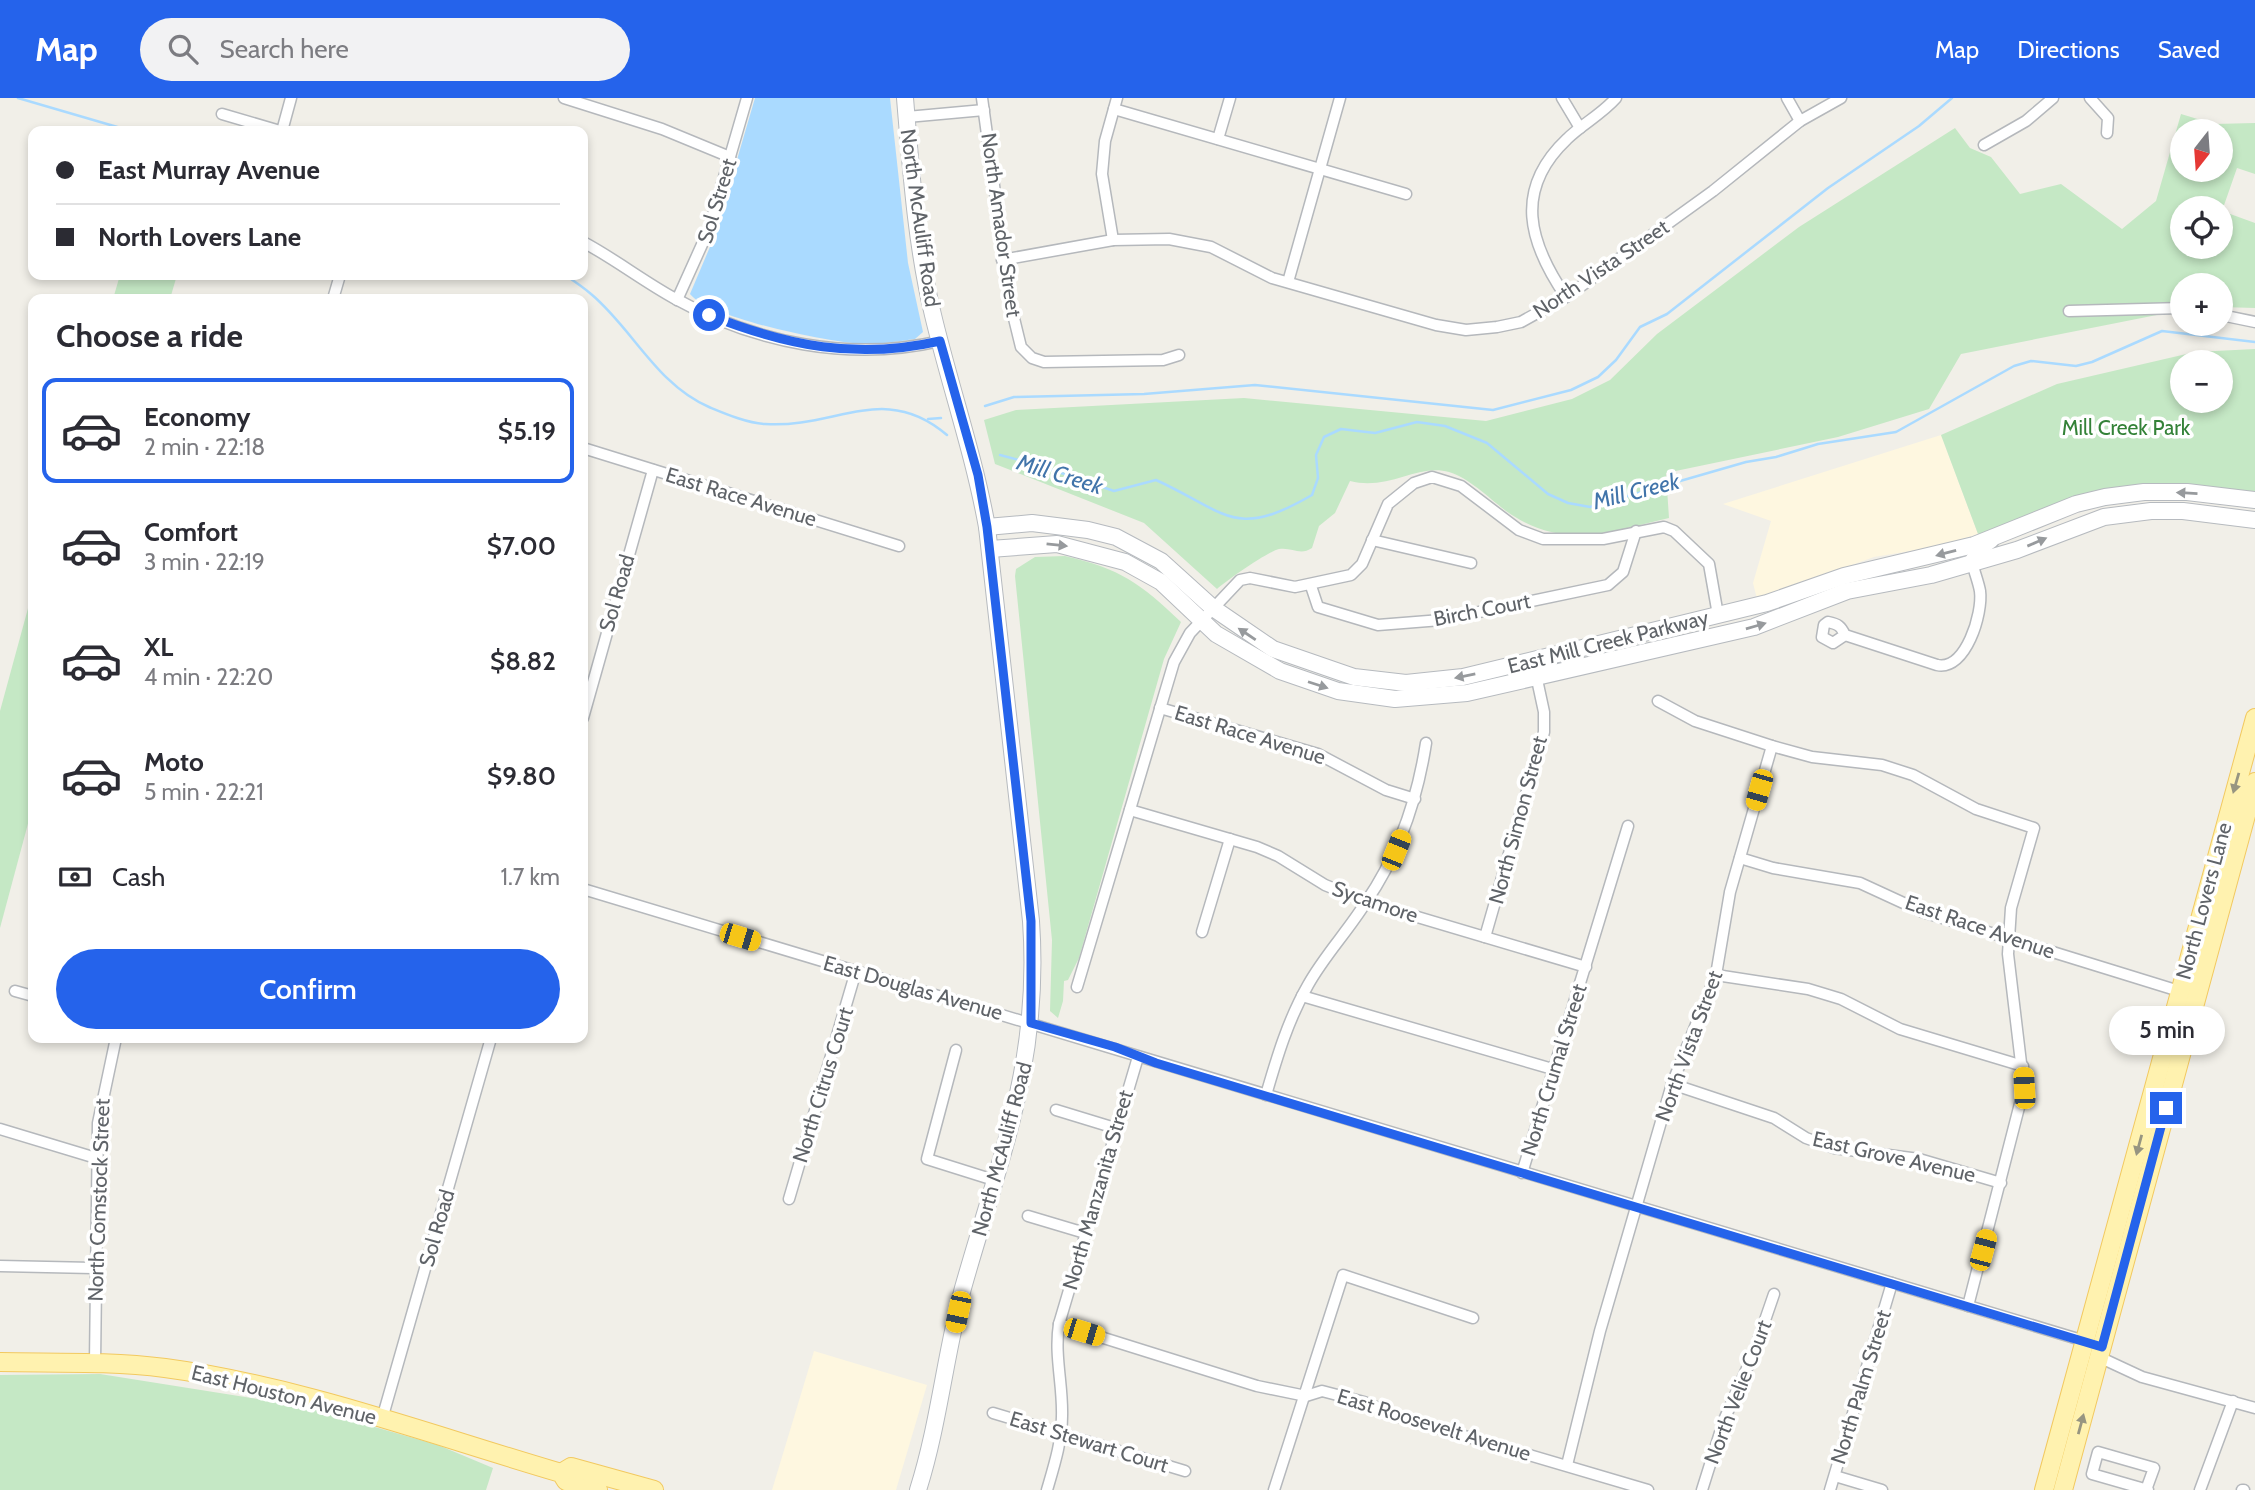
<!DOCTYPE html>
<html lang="en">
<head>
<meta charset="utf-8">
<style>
	:root { --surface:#fff; --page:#f2f2f3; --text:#2b2b33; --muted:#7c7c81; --line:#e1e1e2; --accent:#2563eb }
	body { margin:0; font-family:Cabin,sans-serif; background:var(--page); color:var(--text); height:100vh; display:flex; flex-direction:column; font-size:26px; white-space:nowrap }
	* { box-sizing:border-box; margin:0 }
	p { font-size:23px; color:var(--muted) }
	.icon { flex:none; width:38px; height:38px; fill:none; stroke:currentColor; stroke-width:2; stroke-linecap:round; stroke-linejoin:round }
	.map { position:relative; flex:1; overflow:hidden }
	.sheet { position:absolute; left:28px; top:196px; width:560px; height:749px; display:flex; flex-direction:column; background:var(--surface); border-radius:14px; box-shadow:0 4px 10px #0003 }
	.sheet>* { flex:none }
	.hud { position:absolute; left:28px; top:28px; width:560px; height:154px; border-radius:14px; box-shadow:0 4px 10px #0003; display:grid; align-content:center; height:154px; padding:0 28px; background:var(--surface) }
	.needle { width:46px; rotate:197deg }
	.buttons { position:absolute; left:2170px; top:21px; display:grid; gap:14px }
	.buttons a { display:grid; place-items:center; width:63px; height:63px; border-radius:50%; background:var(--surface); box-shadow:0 4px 10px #0003; font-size:35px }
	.end { position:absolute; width:32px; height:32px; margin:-16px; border:9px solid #2563eb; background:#fff; box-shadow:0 0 0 4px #fff }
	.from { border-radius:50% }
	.bubble { position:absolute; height:49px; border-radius:24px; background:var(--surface); box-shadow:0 4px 10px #0003; font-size:23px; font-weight:600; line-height:49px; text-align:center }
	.car { position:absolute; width:21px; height:42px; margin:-21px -10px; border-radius:9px; box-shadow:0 0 5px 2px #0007; background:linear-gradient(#f5c518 24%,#345 0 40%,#f5c518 0 76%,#345 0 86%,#f5c518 0) }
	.hud b { display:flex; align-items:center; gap:24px; height:66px; font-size:26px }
	.hud b+b { border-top:2px solid var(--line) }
	.hud i { width:18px; height:18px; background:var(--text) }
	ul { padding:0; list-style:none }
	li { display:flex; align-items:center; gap:21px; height:105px; margin:0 14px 10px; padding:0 14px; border:4px solid transparent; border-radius:14px }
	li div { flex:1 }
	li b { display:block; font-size:26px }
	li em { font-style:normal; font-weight:600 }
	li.active { border-color:var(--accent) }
	li>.icon { width:63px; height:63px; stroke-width:1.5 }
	h2 { padding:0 28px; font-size:32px; line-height:84px }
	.pay { display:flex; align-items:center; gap:18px; height:77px; padding:0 28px; font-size:26px }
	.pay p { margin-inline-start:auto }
	.cta { display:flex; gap:14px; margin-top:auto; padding:14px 28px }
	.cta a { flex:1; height:80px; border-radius:42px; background:var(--accent); color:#fff; font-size:28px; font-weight:600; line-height:80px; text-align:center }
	header { display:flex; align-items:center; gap:42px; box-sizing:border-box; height:98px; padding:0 35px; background:var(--accent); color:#fff }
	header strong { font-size:33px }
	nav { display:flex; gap:38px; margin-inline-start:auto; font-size:24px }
	.search { width:490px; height:63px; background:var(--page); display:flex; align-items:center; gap:18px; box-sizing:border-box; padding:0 24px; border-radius:38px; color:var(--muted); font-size:26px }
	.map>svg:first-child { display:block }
	.commercial { fill:#fef7e0 }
	.green { fill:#c5e8c5; fill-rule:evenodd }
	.water { fill:#aadaff }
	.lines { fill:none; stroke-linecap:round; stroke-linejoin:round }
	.stream { stroke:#aadaff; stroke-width:2.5 }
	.street-casing { stroke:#b5b8bc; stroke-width:13 }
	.secondary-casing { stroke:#b6babf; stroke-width:18 }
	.primary-casing { stroke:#f2c960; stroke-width:20 }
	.street { stroke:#fff; stroke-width:10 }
	.secondary { stroke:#fff; stroke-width:16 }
	.primary { stroke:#fff2af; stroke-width:18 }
	.oneway { fill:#979a9d }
	.oneway2 { fill:#979581 }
	.route { stroke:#2563eb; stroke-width:9 }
	.labels { text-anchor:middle; stroke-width:7; stroke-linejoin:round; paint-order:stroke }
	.street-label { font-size:21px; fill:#5f6368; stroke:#fff }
	.park-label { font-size:21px; fill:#348238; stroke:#fff }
	.water-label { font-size:23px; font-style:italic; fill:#4174aa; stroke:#fff }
</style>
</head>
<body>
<header>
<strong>Map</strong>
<div class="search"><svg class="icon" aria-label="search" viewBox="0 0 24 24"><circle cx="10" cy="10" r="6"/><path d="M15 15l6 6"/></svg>Search here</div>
<nav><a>Map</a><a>Directions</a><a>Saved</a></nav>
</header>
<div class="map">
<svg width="2255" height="1392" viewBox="0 0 2255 1392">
	<rect width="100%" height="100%" fill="#f1efe8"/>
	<g class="commercial">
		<polygon points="1941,337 1978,436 1940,448 1874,459 1757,501 1753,485 1771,423 1723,406"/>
		<polygon points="814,1253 927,1287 896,1392 772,1392"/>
	</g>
	<g class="green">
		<path d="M 2181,16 L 2214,26 L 2255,25 L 2255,76 L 2237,70 L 2222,113 L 2255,125 L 2255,210 L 2221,209 L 2221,187 L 2182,187 L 2182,212 L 1961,256 L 1929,311 L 1838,339 L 1666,375 L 1669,420 C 1607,434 1563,453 1506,413 C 1489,400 1469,380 1449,374 C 1418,365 1389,393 1350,383 L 1335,415 L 1319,428 L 1312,450 C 1300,458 1292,449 1279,451 C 1269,453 1226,483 1217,491 L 1144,425 L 995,366 L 984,322 L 1016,312 L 1244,300 L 1486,323 L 1572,301 L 1610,282 L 1657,236 L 1799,129 L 1955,30 L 1970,50 L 1991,59 L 2020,96 L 2061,86 L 2122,131 L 2156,103 ZM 2182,33 L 2221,33 L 2221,72 L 2182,72 ZM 2182,110 L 2221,110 L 2221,149 L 2182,149 Z"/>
		<polygon points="120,177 177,177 170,201 113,201"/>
		<path d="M 2255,251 L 2255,394 L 2159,386 L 1978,436 L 1941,337 L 2057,286 L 2195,254 ZM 2182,264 L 2221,264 L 2221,303 L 2182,303 Z"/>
		<path d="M 1065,458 C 1121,471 1140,485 1181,524 L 1164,561 L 1079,860 L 1068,882 L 1064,883 L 1063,903 L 1058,920 L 1050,913 L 1052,842 L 1015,478 L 1016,471 L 1035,459 Z"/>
		<polygon points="33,492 33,707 0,830 0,613"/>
		<polygon points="100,1276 301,1308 438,1347 493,1370 486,1392 0,1392 0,1277"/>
	</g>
	<path class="water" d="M 755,0 L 890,0 L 908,165 L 923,234 L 915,241 C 899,243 882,246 866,246 C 834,246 709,220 690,196 L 715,137 Z"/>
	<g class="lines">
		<g class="stream">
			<polyline points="18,0 131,33"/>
			<path d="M 565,177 C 574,183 583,189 591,196 C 632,230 657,287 709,309 C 726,316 747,325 765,326 C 836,331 884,283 947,337"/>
			<polyline points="985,308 1014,299 1144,296 1255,287 1493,312 1571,292 1598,279 1616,262 1640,229 1667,216 1828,90 1919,28 1952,0"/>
			<polyline points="928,321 941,320"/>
			<path d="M 1000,357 L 1041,368 L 1114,393 L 1156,382 C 1228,415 1234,442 1312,397 L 1318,380 L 1316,357 L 1324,339 L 1341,331 L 1375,335 L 1417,324 L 1445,328 L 1487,345 L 1548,396 L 1568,405 L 1590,409 L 1746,364 L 1776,359 L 1818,346 L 1896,334 L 2014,268 L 2031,263 L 2076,268 L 2092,264 L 2162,233 L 2255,244"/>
		</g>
		<defs>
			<g id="street">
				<polyline points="564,0 662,31 730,59"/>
				<polyline points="982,0 1010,204 1021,249 1032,260 1044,264 1163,262 1179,257"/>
				<polyline points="1562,0 1580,30"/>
				<polyline points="1787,0 1800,23"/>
				<polyline points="2090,0 2108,20 2107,35"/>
				<polyline points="1114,11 1406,96"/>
				<polyline points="222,16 280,33"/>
				<polyline points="907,19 984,12"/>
				<polyline points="282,33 291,0"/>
				<polyline points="1218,41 1230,0"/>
				<polyline points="1984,47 2026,23 2053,0"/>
				<polyline points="1113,142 1102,76 1105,43 1117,0"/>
				<path d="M 583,144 C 615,161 643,183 674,200 C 755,245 850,264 940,243"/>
				<polyline points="1002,162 1113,142 1169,141 1211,149 1272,180 1436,227 1466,232 1497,229 1521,224 1566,199 1713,93 1800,23 1841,0"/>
				<polyline points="1288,184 1340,0"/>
				<path d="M 1566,199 C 1529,145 1513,92 1567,41 C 1582,26 1601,17 1616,0"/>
				<polyline points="333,201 340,177"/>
				<polyline points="677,202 709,131 747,0"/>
				<polyline points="2069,213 2182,210"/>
				<polyline points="2221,217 2255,224"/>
				<polyline points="583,350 899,448"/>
				<polyline points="1372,442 1471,465"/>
				<polyline points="1311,488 1318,509 1378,527 1441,522 1608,487 1623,474 1636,433"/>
				<path d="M 1845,537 L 1833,545 L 1822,539 L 1824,527 L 1828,524 C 1838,526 1841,528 1845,537 L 1937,567 C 1966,573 1983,515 1980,493 C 1978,482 1973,471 1971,460 L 1993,444"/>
				<polyline points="1658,603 1695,623 1772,648 1812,659 1882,667 1913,677 1976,711 2034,730 2011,810 2008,856 2024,990 1968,1208"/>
				<polyline points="1160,610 1318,656 1386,692 1415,701"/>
				<polyline points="583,620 653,372"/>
				<polyline points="1130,712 1257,749 1278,758 1325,787 1367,804 1586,869"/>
				<polyline points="1740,760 1773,770 1860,785 1923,814 2179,893"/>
				<polyline points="583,791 2088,1244"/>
				<polyline points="1202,834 1230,741"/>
				<polyline points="1485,839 1544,634 1544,614 1533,563"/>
				<polyline points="1716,877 1808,891 1841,901 1900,931 2023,968"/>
				<polyline points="1077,889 1174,564 1190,535 1240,482 1250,480 1295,489 1351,477 1362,466 1388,406 1414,385 1432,379 1461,388 1519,432 1543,441 1603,441 1664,429 1674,433 1709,466 1718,517"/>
				<polyline points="15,893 33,898"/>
				<polyline points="1302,898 1556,972"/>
				<polyline points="956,952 927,1061 997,1083"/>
				<polyline points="1672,986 1774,1020 1806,1040 1834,1050 1919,1061 2001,1085"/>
				<path d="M 1266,997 C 1277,959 1288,922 1308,887 C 1324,858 1348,833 1366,804 C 1399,756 1417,703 1426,645"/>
				<polyline points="1056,1012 1115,1030"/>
				<polyline points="0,1031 96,1060"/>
				<polyline points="1522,1075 1628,728"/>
				<polyline points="789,1101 856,873"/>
				<polyline points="1028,1118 1085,1135"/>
				<polyline points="0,1168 93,1170"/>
				<polyline points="1059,1226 1257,1288 1306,1298 1322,1293 1364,1304 1400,1319 1648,1392"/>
				<polyline points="2099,1259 2142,1279 2255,1310"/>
				<polyline points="95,1265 98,1025 116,940"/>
				<polyline points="993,1315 1185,1373"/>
				<polyline points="382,1321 491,940"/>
				<polyline points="1567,1367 1600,1233 1672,986 1716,877 1730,794 1772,648"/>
				<polyline points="1835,1378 1882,1392"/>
				<path d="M 1047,1392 C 1054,1368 1062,1343 1062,1318 C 1063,1287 1054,1257 1059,1226 L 1138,959"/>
				<polyline points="1274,1392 1343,1177 1473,1220"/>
				<polyline points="1702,1392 1724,1322 1753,1257 1774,1196"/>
				<polyline points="1830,1392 1892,1185"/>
				<polyline points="2146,1392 2154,1370 2098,1354 2092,1376 2148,1392"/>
				<polyline points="2200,1392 2233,1303"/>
				<polyline points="2242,1392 2244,1392"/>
			</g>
			<g id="secondary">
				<path d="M 905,0 C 911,72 916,147 933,217 C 950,288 974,357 987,429 L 1031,823 C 1041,964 1000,1059 963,1190 C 945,1257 939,1326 918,1392"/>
				<polyline points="987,429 1032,425 1088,432 1116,439 1161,463 1213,510 1273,551 1354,579 1406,585 1463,579 1767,505 1844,478 1974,447 2076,406 2105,399 2144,394 2187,394 2255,402"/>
				<polyline points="990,451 1057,446 1125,464 1161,484 1216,536 1280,573 1338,593 1395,601 1467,595 1754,529 1847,493 1931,477 2017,452 2104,419 2151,413 2183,413 2255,422"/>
			</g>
			<g id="primary">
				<path d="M 0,1264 C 55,1265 111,1263 165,1270 C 300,1288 431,1337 561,1375 L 566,1383 L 598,1392"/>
				<polyline points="561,1375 571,1369 654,1392"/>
				<polyline points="2044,1392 2255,620"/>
				<polyline points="2063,1392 2255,684"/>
			</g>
		</defs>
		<use href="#street" class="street-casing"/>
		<use href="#secondary" class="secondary-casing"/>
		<use href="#primary" class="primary-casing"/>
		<use href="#street" class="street"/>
		<use href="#secondary" class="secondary"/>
		<use href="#primary" class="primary"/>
	</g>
	<defs><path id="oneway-solid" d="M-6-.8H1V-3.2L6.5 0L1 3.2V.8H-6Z" transform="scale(1.75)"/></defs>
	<g class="oneway">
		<use href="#oneway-solid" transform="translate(2187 395) rotate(-177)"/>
		<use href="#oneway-solid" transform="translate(2037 444) rotate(-23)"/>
		<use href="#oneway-solid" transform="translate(1057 447) rotate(6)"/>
		<use href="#oneway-solid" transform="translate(1946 455) rotate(165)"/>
		<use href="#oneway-solid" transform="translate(1756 528) rotate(-16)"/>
		<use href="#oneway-solid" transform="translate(1247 536) rotate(-146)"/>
		<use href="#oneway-solid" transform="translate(1465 578) rotate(169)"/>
		<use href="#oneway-solid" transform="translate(1318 587) rotate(18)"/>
	</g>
	<g class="oneway2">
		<use href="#oneway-solid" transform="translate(2236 685) rotate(106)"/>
		<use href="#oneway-solid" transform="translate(2139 1047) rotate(105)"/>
		<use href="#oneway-solid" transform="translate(2081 1326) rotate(-75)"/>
	</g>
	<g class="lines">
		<path class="route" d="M 709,217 C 787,248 857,262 940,243 L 978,377 L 987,429 L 1031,823 L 1031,925 L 1115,949 L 1156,965 L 2102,1249 L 2166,1010"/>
	</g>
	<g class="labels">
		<g class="street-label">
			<text transform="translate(717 103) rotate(-73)" y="7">Sol Street</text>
			<text transform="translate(920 120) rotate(82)" y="7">North McAuliff Road</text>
			<text transform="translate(1001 127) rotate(82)" y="7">North Amador Street</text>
			<text transform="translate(1601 171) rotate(-34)" y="7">North Vista Street</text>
			<text transform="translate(741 399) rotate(17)" y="7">East Race Avenue</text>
			<text transform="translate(617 495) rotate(-74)" y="7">Sol Road</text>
			<text transform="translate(1482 512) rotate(-11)" y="7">Birch Court</text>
			<text transform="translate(1608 544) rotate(-14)" y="7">East Mill Creek Parkway</text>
			<text transform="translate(1250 637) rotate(17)" y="7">East Race Avenue</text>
			<text transform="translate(1518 722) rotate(-75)" y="7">North Simon Street</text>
			<text transform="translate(2204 803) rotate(-75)" y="7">North Lovers Lane</text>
			<text transform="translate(1375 804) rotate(19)" y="7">Sycamore</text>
			<text transform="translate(1980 829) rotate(19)" y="7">East Race Avenue</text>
			<text transform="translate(913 890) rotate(16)" y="7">East Douglas Avenue</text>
			<text transform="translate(1689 948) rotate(-70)" y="7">North Vista Street</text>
			<text transform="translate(1554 972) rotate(-73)" y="7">North Crumal Street</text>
			<text transform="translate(823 987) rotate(-73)" y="7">North Citrus Court</text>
			<text transform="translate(1002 1051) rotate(-75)" y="7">North McAuliff Road</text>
			<text transform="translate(1894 1059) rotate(13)" y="7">East Grove Avenue</text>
			<text transform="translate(1098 1092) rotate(-74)" y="7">North Manzanita Street</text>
			<text transform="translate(99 1102) rotate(-88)" y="7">North Comstock Street</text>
			<text transform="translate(437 1130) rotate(-74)" y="7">Sol Road</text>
			<text transform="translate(1861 1289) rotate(-73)" y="7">North Palm Street</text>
			<text transform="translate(1738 1294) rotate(-69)" y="7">North Velie Court</text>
			<text transform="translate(284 1297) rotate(14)" y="7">East Houston Avenue</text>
			<text transform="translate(1434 1327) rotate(17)" y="7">East Roosevelt Avenue</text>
			<text transform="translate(1089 1344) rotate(17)" y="7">East Stewart Court</text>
		</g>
		<g class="park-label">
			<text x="2126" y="337">Mill Creek Park</text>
		</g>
		<g class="water-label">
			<text transform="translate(1060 376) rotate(17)" y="8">Mill Creek</text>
			<text transform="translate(1636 393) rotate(-14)" y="8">Mill Creek</text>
		</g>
	</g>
</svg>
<div class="buttons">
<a><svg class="needle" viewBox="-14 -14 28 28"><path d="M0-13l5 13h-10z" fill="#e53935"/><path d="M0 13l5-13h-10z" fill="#7c7c81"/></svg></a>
<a><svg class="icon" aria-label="locate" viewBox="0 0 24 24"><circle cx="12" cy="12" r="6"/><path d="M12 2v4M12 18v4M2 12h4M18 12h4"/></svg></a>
<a>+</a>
<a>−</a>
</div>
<i class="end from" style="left:709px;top:217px"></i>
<i class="end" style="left:2166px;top:1010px"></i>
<div class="bubble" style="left:2109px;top:908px;width:116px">5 min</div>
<i class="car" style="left:1759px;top:692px;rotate:196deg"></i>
<i class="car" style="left:1396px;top:752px;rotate:22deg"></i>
<i class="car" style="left:740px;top:839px;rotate:107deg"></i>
<i class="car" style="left:2024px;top:990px;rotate:357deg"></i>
<i class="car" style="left:1983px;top:1152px;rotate:15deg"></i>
<i class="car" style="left:958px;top:1214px;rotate:192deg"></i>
<i class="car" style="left:1084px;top:1234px;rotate:107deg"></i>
<div class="hud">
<b><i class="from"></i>East Murray Avenue</b>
<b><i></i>North Lovers Lane</b>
</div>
<section class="sheet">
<h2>Choose a ride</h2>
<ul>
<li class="active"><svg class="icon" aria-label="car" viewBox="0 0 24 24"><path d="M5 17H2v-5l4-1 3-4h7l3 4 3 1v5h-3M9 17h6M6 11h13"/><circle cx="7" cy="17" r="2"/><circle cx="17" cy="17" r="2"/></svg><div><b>Economy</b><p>2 min · 22:18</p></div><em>$5.19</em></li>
<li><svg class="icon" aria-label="car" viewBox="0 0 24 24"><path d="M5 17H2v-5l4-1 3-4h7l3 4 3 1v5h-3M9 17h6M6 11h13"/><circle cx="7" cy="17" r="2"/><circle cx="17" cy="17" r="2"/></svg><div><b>Comfort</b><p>3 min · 22:19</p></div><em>$7.00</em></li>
<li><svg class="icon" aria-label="car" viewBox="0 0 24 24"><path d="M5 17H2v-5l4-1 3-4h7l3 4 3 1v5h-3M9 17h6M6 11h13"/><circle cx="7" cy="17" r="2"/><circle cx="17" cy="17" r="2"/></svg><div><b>XL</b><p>4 min · 22:20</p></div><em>$8.82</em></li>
<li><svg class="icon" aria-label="car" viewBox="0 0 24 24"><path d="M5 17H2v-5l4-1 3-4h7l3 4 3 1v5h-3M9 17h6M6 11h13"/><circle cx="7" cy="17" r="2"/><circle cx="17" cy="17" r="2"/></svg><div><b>Moto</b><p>5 min · 22:21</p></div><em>$9.80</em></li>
</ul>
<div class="pay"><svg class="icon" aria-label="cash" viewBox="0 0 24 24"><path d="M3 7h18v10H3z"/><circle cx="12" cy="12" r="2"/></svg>Cash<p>1.7 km</p></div>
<div class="cta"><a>Confirm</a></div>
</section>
</div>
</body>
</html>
